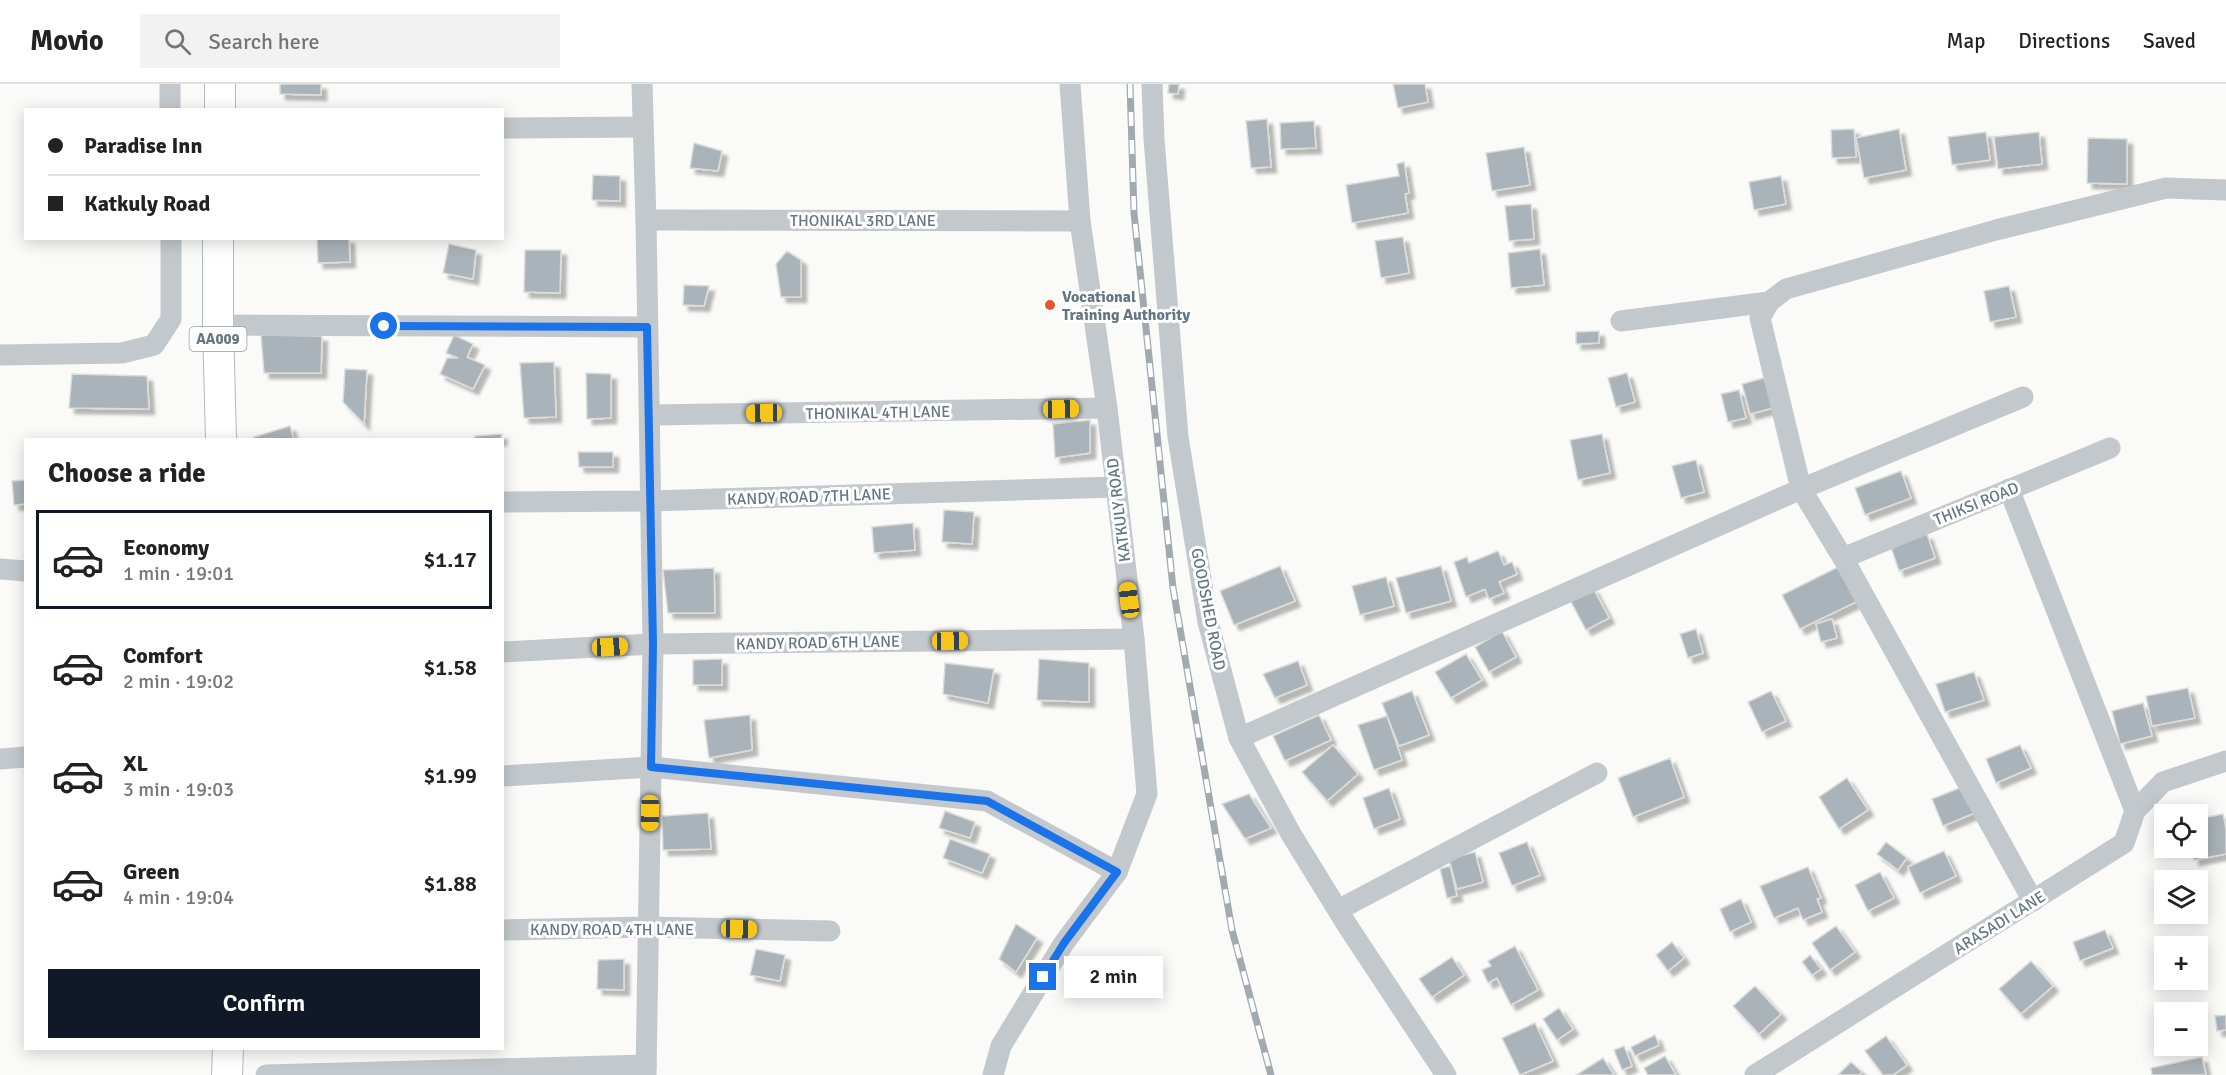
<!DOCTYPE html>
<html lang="en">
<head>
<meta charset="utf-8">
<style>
	:root { --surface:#fff; --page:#f2f2f2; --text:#222; --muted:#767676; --line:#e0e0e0; --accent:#111827 }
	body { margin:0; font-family:Signika,sans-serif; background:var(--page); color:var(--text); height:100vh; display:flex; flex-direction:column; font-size:22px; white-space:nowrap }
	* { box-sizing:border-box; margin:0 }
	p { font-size:20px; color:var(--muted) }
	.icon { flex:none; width:33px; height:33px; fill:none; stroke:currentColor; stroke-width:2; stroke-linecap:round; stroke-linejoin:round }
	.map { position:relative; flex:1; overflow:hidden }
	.side { position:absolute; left:24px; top:354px; width:480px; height:612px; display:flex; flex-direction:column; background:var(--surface); border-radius:0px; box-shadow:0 3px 15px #0003 }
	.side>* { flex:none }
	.hud { position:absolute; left:24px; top:24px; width:480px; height:132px; border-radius:0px; box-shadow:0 3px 15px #0003; display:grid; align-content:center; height:132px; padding:0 24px; background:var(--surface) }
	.tools { position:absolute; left:2154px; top:720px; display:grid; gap:12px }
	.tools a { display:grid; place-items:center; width:54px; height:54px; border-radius:0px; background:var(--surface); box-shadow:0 3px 15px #0003; font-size:30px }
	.end { position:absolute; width:27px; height:27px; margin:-14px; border:8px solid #1a73e8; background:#fff; box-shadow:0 0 0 3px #fff }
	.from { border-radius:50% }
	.bubble { position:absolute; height:42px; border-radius:0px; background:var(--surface); box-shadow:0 3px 15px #0003; font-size:20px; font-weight:600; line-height:42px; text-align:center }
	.car { position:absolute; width:18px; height:36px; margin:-18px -9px; border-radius:8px; box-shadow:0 0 4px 2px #0007; background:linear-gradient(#f5c518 24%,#345 0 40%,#f5c518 0 76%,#345 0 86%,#f5c518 0) }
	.hud b { display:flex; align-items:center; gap:21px; height:57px; font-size:22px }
	.hud b+b { border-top:2px solid var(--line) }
	.hud i { width:15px; height:15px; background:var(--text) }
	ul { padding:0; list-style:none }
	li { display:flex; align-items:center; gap:18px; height:99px; margin:0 12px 9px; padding:0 12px; border:3px solid transparent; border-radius:0px }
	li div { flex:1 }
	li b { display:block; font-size:22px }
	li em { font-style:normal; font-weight:600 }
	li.active { border-color:var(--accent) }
	li>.icon { width:54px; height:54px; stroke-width:1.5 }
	h2 { padding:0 24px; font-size:27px; line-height:72px }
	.button { display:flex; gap:12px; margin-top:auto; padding:12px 24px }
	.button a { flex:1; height:69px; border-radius:0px; background:var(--accent); color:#fff; font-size:24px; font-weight:600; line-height:69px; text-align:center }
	header { display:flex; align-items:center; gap:36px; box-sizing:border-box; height:84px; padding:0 30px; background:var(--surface); border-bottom:2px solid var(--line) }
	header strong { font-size:28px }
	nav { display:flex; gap:33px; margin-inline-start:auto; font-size:21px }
	.search { width:420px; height:54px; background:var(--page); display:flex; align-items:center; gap:15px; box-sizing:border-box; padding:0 21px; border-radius:0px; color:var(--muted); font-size:22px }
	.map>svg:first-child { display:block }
	.building { fill:#aab3b9; stroke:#dcdcda; stroke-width:1.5; filter:url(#shadow) }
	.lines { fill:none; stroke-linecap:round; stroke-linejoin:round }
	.highway-casing { stroke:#b4b9bd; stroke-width:32 }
	.minor { stroke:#c3c8cc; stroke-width:21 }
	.highway { stroke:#fff; stroke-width:30 }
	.rail-casing { stroke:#a2aab0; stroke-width:7 }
	.rail { stroke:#fff; stroke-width:4.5; stroke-dasharray:14; stroke-linecap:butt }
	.route { stroke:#1a73e8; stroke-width:8 }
	.poi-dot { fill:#e4572e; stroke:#fff; stroke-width:2 }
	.labels { text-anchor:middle; stroke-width:6; stroke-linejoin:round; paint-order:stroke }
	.shield { fill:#fff; stroke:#939fa8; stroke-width:1.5 }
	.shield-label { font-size:15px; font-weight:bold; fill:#657683 }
	.street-label { font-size:16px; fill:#657683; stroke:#fff }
	.poi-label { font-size:16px; font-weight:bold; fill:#657683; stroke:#fff; text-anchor:start }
</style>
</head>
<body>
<header>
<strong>Movio</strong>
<div class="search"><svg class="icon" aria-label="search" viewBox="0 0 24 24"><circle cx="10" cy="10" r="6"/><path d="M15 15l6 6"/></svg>Search here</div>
<nav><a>Map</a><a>Directions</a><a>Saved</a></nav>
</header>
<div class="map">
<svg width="2226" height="991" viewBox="0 0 2226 991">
	<defs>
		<filter id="shadow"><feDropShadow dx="5.5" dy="5.5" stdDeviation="1.5" flood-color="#0004"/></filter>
	</defs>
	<rect width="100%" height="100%" fill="#fafaf8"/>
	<g class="building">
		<polygon points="280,0 321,0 321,11 280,10"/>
		<polygon points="1169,0 1179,0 1178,10 1168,9"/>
		<polygon points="1393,0 1425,0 1428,18 1398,24"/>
		<polygon points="1267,35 1271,83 1251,84 1246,37"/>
		<polygon points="1314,37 1316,64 1281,65 1280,39"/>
		<polygon points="1854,45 1856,73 1832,74 1831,46"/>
		<polygon points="1899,45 1906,86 1864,94 1856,54"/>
		<polygon points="1986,48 1990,76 1952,81 1948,53"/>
		<polygon points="2039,48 2042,80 1998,85 1994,53"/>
		<polygon points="2088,54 2127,55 2127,100 2087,99"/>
		<polygon points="694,59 722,67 718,87 690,84"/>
		<polygon points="1524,63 1530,101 1492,107 1486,69"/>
		<polygon points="1404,78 1409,109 1405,110 1408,129 1352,139 1346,101 1399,92 1397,80"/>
		<polygon points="593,91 620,92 620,117 592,116"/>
		<polygon points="1781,92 1786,120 1754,126 1749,98"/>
		<polygon points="1531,120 1534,155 1509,157 1505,122"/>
		<polygon points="1403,153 1409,189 1381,194 1375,157"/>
		<polygon points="317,154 349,154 350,178 318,179"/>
		<polygon points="449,160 476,166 473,195 443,189"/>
		<polygon points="1540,165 1544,201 1511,204 1508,169"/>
		<polygon points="525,166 561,166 560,209 524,208"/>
		<polygon points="787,167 801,176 801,213 781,213 776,180"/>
		<polygon points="684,201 709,202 704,222 683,221"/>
		<polygon points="2009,202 2016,233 1990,238 1984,207"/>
		<polygon points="1599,247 1599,259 1576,260 1576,248"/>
		<polygon points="261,251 322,252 321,289 264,289"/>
		<polygon points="454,251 473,260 467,273 485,281 473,305 440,290 447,274 458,274 446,269"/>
		<polygon points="554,278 556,333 524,334 520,279"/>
		<polygon points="345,285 367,286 364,340 343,318"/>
		<polygon points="586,289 611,290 611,334 587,335"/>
		<polygon points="1627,289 1635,318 1616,323 1608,294"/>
		<polygon points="72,290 147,292 149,325 69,324"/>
		<polygon points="1764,294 1773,324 1750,330 1742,300"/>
		<polygon points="1739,306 1746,334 1728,338 1721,310"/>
		<polygon points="1090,336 1090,369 1055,374 1053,340"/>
		<polygon points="290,342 294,356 254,356 254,353"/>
		<polygon points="502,350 501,356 474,356 475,352"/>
		<polygon points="1602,350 1610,389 1578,396 1570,356"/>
		<polygon points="578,368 613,368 613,383 579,383"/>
		<polygon points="1696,376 1704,408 1681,414 1672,382"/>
		<polygon points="1901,387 1911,414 1865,431 1855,404"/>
		<polygon points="26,396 26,420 14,421 12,397"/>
		<polygon points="944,426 974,428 972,460 942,458"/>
		<polygon points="913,439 915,466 874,469 872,443"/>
		<polygon points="1927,450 1935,474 1899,487 1891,463"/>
		<polygon points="1498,467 1504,481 1512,478 1517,490 1499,498 1504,509 1489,515 1485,505 1466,513 1454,478 1467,473 1469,479"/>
		<polygon points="1280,482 1295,517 1234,541 1220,507"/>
		<polygon points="1441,482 1451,517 1406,529 1396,494"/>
		<polygon points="1838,483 1856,518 1800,545 1782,511"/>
		<polygon points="714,484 715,529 668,529 663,486"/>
		<polygon points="1386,493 1394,522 1360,531 1352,502"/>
		<polygon points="1593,504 1609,534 1586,546 1570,516"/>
		<polygon points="1832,535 1837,554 1821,558 1816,540"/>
		<polygon points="1696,545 1703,569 1688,574 1680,550"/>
		<polygon points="1502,547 1516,573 1489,588 1475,563"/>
		<polygon points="1466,570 1482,596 1451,614 1435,588"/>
		<polygon points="722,575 722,601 693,601 693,576"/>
		<polygon points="1039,575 1089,579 1089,618 1037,616"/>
		<polygon points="1298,577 1307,601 1275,614 1263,590"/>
		<polygon points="945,579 994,585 988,619 943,610"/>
		<polygon points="1974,588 1984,616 1945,628 1936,600"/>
		<polygon points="2188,604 2195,634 2152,642 2146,612"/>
		<polygon points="1412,607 1429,651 1399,662 1382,619"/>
		<polygon points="1771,607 1786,637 1762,648 1748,618"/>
		<polygon points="2143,619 2152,652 2120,660 2112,627"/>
		<polygon points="750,631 752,666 709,674 704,636"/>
		<polygon points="1319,631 1331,656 1285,677 1273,652"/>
		<polygon points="1387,632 1402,676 1374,686 1358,641"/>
		<polygon points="1333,661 1358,690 1327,717 1302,688"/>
		<polygon points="2020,661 2031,684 1996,699 1986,675"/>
		<polygon points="1670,674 1684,713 1633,733 1618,694"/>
		<polygon points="1847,694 1868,726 1839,745 1819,713"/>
		<polygon points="1967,701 1977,728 1943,742 1932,715"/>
		<polygon points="1389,704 1400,735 1374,745 1363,714"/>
		<polygon points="1249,710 1271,744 1245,755 1222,720"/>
		<polygon points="945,727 975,738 970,754 939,744"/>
		<polygon points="708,729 711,765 663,766 662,732"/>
		<polygon points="2223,730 2226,745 2226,770 2194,776 2192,764 2198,764 2198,735"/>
		<polygon points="950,755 990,770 982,789 943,774"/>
		<polygon points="1527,758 1540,791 1512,802 1499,769"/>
		<polygon points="1886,758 1907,774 1898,786 1877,770"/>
		<polygon points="1944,767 1956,792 1920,809 1908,783"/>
		<polygon points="1475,768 1483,798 1457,805 1449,775"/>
		<polygon points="1450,782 1457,812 1447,814 1440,785"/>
		<polygon points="1808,783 1821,814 1817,815 1822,828 1803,836 1798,824 1774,834 1760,802"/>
		<polygon points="1880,788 1894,814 1868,827 1855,801"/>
		<polygon points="1741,815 1751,838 1730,848 1720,825"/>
		<polygon points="1016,840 1037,854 1016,888 999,875"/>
		<polygon points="1836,842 1855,868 1830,886 1812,859"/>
		<polygon points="2105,846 2113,864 2080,877 2073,858"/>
		<polygon points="1672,858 1684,874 1668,887 1656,871"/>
		<polygon points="1515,862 1538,906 1511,921 1497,894 1488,899 1482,886 1491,882 1488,877"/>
		<polygon points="756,865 785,871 780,897 750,891"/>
		<polygon points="1810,871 1821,885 1812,891 1802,878"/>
		<polygon points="1452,873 1464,891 1432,913 1419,895"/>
		<polygon points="624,875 624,906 597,905 598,876"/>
		<polygon points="2031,877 2053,902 2021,930 1999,905"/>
		<polygon points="1755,902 1781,930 1759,950 1733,922"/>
		<polygon points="1559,924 1573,945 1557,956 1543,935"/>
		<polygon points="2226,931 2226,946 2217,947 2215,932"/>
		<polygon points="1535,939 1553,977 1520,991 1502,954"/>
		<polygon points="1655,951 1659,961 1635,972 1631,963"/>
		<polygon points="1886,952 1907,981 1893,991 1883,991 1865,967"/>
		<polygon points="1624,962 1632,982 1622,986 1614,966"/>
		<polygon points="1665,972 1676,991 1648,991 1644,984"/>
		<polygon points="2202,973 2206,991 2152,991 2151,984"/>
		<polygon points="1603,974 1614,991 1576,991"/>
		<polygon points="1851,978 1862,988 1859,991 1838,991"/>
	</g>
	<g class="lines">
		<defs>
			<g id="highway">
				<polyline points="220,26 220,0"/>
				<polyline points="218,154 218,241 221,356"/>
				<polyline points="227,991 228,964"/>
			</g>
		</defs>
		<use href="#highway" class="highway-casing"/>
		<g class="minor">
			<polyline points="170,0 170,26"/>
			<polyline points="642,0 646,136 653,560 646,991"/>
			<polyline points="1152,0 1154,55 1178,353 1208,538 1239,654 1291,750 1347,841 1446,991"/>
			<polyline points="502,44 643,43"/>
			<polyline points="646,136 1080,137"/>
			<polyline points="1621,237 1769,218"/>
			<polyline points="218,241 647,243"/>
			<polyline points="0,271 122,269 154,261 171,235 171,154"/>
			<polyline points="650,331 1107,324"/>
			<polyline points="2009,405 2135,727"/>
			<polyline points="502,418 651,417 1115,403"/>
			<polyline points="1843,474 2110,364"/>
			<polyline points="0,485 26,487"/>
			<polyline points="502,568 653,560 1134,555"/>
			<polyline points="1239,654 1801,405 2023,313"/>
			<polyline points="0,675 26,673"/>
			<polyline points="502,692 651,683 987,717 1117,788"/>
			<polyline points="2033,817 1843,474 1801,405 1760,234 1769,218 1786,205 1996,146 2166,104 2226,106"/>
			<polyline points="1338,826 1597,689"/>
			<polyline points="502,846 648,843 830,847"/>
			<polyline points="266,991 646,981"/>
			<polyline points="993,991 1001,962 1064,859 1117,788 1147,710 1134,555 1107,324 1080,137 1070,0"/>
			<polyline points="1755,991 2124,759 2135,727 2163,698 2226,677"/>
		</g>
		<use href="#highway" class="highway"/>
		<defs>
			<polyline id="rail" points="1130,0 1134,129 1173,504 1232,846 1271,991"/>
		</defs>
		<use href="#rail" class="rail-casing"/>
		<use href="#rail" class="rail"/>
	</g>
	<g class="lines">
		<polyline class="route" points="384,242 647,243 653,560 651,683 987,717 1117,788 1064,859 1043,893"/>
	</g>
	<circle class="poi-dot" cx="1050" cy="221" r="6"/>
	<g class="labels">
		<rect class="shield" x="189.5" y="243" width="57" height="24" rx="4.5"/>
		<g class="shield-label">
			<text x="218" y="260">AA009</text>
		</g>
		<g class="street-label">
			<text x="863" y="142">THONIKAL 3RD LANE</text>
			<text transform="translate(878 328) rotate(-1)" y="6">THONIKAL 4TH LANE</text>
			<text transform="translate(809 412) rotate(-2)" y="6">KANDY ROAD 7TH LANE</text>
			<text transform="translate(1976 419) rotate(-22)" y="6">THIKSI ROAD</text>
			<text transform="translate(1118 426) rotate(-97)" y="6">KATKULY ROAD</text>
			<text transform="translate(1209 525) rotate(79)" y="6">GOODSHED ROAD</text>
			<text transform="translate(818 558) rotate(-1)" y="6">KANDY ROAD 6TH LANE</text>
			<text transform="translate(1999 838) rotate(-32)" y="6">ARASADI LANE</text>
			<text x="612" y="851">KANDY ROAD 4TH LANE</text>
		</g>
		<g class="poi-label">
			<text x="1062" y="218">Vocational<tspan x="1062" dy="18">Training Authority</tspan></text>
		</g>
	</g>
</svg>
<div class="tools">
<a><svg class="icon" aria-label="locate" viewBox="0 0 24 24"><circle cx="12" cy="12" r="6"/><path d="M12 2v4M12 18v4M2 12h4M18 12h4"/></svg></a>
<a><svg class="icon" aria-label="layers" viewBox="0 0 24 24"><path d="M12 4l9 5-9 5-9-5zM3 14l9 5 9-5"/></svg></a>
<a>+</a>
<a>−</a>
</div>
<i class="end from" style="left:384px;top:242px"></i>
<i class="end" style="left:1043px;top:893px"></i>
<div class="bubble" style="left:1064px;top:872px;width:99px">2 min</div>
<i class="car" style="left:1061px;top:325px;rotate:89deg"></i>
<i class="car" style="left:764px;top:329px;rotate:269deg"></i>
<i class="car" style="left:1129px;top:516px;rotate:353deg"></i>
<i class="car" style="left:950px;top:557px;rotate:89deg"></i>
<i class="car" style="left:610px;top:563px;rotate:87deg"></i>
<i class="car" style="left:650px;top:729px;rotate:181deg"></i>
<i class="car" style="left:739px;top:845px;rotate:91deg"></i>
<div class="hud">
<b><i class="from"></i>Paradise Inn</b>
<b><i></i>Katkuly Road</b>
</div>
<section class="side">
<h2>Choose a ride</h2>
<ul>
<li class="active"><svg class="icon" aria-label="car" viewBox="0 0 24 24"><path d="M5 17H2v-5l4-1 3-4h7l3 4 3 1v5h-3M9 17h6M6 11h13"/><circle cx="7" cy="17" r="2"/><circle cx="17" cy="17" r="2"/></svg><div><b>Economy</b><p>1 min · 19:01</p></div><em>$1.17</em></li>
<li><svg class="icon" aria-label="car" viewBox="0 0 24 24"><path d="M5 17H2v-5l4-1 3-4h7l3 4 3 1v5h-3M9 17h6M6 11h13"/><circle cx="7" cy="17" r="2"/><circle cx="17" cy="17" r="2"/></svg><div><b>Comfort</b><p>2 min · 19:02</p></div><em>$1.58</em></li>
<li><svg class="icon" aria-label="car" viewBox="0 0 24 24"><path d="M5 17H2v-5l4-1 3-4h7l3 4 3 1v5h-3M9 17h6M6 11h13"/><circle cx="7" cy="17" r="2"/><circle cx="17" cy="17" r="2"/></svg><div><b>XL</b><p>3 min · 19:03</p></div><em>$1.99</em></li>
<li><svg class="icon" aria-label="car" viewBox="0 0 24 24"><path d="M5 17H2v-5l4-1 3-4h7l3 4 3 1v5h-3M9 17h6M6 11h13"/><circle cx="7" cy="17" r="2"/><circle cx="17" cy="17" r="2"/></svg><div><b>Green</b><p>4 min · 19:04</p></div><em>$1.88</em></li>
</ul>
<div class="button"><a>Confirm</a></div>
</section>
</div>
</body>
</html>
